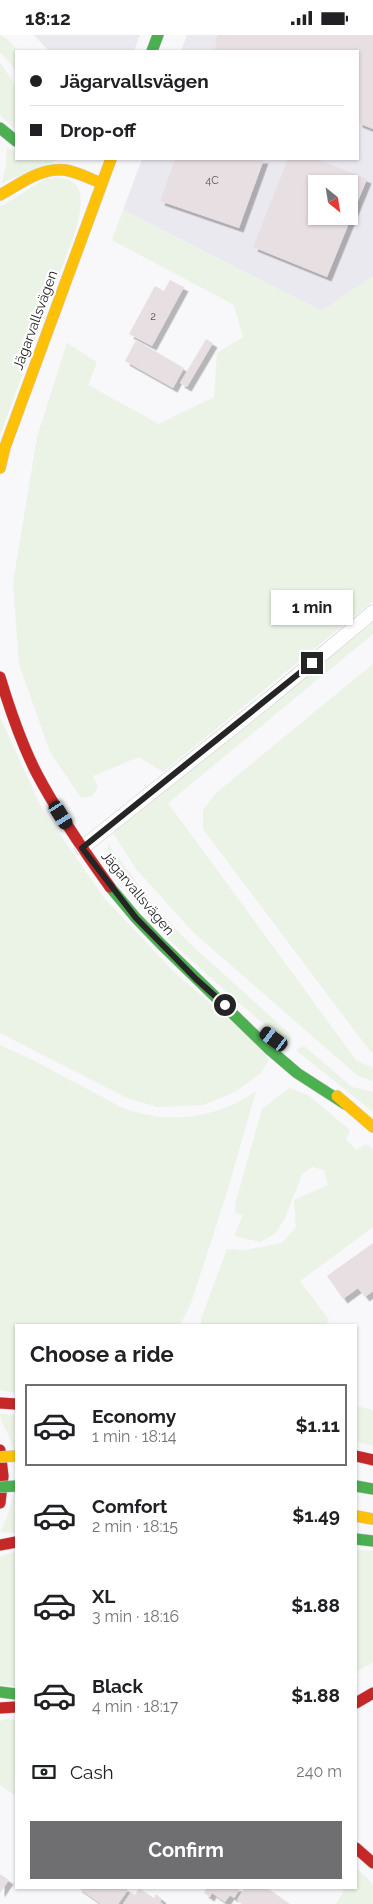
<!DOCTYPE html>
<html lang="en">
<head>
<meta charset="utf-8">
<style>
	:root { --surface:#fff; --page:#f2f2f2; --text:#202124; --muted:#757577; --line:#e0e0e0; --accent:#6f6e70 }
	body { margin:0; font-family:Raleway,sans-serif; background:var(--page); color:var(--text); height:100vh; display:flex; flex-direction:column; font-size:19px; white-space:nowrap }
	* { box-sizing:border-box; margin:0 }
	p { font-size:16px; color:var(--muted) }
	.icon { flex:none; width:28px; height:28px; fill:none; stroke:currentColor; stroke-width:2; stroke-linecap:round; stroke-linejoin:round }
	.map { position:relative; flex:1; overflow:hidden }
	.drawer { position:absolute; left:15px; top:1289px; width:342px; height:565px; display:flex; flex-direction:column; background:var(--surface); border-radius:0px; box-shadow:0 1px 4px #0004 }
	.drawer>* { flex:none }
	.banner { position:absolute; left:15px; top:15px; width:344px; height:110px; border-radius:0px; box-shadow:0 1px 4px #0004; display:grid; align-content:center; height:110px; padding:0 15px; background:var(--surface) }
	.needle { width:32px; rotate:150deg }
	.tools { position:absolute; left:308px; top:140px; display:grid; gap:10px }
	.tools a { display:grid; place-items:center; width:50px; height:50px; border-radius:0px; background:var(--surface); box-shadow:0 1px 4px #0004; font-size:25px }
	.end { position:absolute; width:22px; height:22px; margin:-11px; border:6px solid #252526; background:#fff; box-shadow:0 0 0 2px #fff }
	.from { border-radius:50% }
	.bubble { position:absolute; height:35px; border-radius:0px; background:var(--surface); box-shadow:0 1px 4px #0004; font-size:16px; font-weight:700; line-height:35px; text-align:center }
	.car { position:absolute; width:15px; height:30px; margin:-15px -8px; border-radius:6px; box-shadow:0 0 4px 1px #0007; background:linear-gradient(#222 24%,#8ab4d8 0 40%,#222 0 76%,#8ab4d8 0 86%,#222 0) }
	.banner b { display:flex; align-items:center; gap:18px; height:48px; font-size:19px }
	.banner b+b { border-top:1px solid var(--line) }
	.banner i { width:12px; height:12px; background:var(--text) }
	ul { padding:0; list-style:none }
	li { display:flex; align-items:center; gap:15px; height:82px; margin:0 10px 8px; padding:0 5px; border:2px solid transparent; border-radius:0px }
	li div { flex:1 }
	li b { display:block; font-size:19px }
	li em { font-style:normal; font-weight:700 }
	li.on { border-color:var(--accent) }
	li>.icon { width:45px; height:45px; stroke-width:1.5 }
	h2 { padding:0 15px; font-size:22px; line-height:60px }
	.pay { display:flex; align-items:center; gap:12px; height:55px; padding:0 15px; font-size:19px }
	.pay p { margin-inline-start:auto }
	.cta { display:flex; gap:10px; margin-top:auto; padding:10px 15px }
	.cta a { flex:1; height:58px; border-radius:0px; background:var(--accent); color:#fff; font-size:20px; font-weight:700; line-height:58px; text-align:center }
	.status { display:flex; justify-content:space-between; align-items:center; height:35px; padding:0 25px; background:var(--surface); direction:ltr }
	.status svg { height:14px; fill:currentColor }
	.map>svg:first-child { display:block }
	.built { fill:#ebe9f0; fill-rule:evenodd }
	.green { fill:#eaf3e6 }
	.building { fill:#e8dfe3; fill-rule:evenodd; filter:url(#shadow) }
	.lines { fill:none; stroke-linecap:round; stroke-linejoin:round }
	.street-casing { stroke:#cdccce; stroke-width:15 }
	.fast-casing { stroke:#cdccce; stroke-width:12 }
	.slow-casing { stroke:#cdccce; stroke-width:12 }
	.jam-casing { stroke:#cdccce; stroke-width:12 }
	.street { stroke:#fefefe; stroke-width:14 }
	.fast { stroke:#4caf50; stroke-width:11 }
	.slow { stroke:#ffc107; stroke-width:11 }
	.jam { stroke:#c62828; stroke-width:11 }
	.fast-bridge-casing { stroke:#cdccce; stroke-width:12; stroke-linecap:butt }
	.slow-bridge-casing { stroke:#cdccce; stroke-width:12; stroke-linecap:butt }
	.fast-bridge { stroke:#4caf50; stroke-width:11 }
	.slow-bridge { stroke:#ffc107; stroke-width:11 }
	.route { stroke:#252526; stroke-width:6 }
	.labels { text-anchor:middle; stroke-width:4.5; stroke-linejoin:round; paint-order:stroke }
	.number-label { font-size:11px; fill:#565455 }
	.street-label { font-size:14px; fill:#252526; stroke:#fff }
</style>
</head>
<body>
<div class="status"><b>18:12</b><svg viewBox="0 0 49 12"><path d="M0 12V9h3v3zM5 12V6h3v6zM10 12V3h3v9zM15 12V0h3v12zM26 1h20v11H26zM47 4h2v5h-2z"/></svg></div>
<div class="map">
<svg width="373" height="1869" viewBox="0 0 373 1869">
	<defs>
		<filter id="shadow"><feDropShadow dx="4.5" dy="4.5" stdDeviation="0" flood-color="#0004"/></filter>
	</defs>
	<rect width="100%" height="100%" fill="#f8f7f9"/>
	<g class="built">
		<polygon points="34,0 140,0 134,16 49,16"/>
		<path d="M 187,0 L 373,0 L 373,241 L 322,276 L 123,175 L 142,124 L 358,124 L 358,16 L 181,16 ZM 316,149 L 349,149 L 349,181 L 316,181 Z"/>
	</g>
	<g class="green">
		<polygon points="0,0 7,4 18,16 16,16 16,35 0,17"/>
		<polygon points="0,28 16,51 16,95 0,80"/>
		<polygon points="7,113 16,116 16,124 58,125 2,148 6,131"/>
		<path d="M 55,142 C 60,143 67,144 71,146 C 87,155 79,181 76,194 L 0,400 L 0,172 L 45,144 Z"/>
		<polygon points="123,175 322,276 373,241 373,566 163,737 139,722 93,741 98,752 92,761 81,763 50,717 19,629 13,548 37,402 67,308 97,327 88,350 159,389 214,362 217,318 243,302 234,270 112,205"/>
		<polygon points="373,588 373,599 168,768 356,1025 373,1033 373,1046 358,1041 194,898 136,834 113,798"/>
		<polygon points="373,629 373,1017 370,1016 203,794 203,775 216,758"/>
		<polygon points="0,682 42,774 105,864 174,937 265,1016 268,1026 261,1038 235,1057 203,1070 157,1072 127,1063 0,998"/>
		<polygon points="108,809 152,868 188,907 290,999 292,1004 289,1007 285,1007 222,953 166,902 128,858 107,827"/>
		<path d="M 0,1010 C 33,1024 64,1042 95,1058 C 105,1063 115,1070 126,1074 C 170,1090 218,1083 256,1056 L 228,1154 L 191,1268 L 180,1290 L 16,1290 L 16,1358 L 0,1355 Z"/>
		<polygon points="304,1011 352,1052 373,1057 373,1077 296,1015"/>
		<polygon points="289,1053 308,1060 350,1095 346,1104 356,1115 366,1109 373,1114 373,1192 300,1246 329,1285 325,1290 201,1290 201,1284 227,1214 245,1215 282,1208 296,1192 294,1165 328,1150 324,1135 312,1132 302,1139 285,1183 275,1199 260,1207 234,1201 243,1180 235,1178 236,1166 262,1074"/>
		<polygon points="356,1371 373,1375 373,1411 356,1406"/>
		<path d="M 0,1379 L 16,1380 L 16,1498 L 0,1497 C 15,1469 20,1434 10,1404 C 7,1395 0,1387 0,1379 Z"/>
		<polygon points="356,1515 373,1516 373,1627 356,1637"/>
		<polygon points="16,1516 16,1651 0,1650 0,1522"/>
		<polygon points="7,1684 16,1685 16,1761 0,1750 0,1686"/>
		<polygon points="356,1833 373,1849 373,1869 336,1869 344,1856 342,1853 356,1852"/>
	</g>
	<g class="building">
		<polygon points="218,0 373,0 373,94 358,88 358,16 214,16 217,8 215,7"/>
		<polygon points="175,124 264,124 239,193 160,166"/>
		<path d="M 288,124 L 317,124 L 367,144 L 327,242 L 253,212 ZM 316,149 L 349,149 L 349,181 L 316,181 Z"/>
		<polygon points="170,245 184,252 152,311 129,299 155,251 164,256"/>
		<polygon points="206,304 213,308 187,352 180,348"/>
		<polygon points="136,305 184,333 173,353 125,326"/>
		<polygon points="373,1208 373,1256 365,1262 358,1253 343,1264 327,1241"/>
		<polygon points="0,1839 9,1845 0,1858"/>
		<polygon points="77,1852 124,1852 128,1855 118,1869 101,1869"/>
		<polygon points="204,1852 241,1852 234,1863 230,1860 225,1867 212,1858 210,1862 204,1858 206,1854"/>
		<polygon points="245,1852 266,1852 290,1869 242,1869 237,1865"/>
		<polygon points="139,1853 154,1863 156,1859 162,1864 160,1867 163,1869 123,1869 131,1857 135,1860"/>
	</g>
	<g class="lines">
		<defs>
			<polyline id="street" points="82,813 270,663 373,577"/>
			<g id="fast">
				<polyline points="152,16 158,0"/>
				<polyline points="0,93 16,106"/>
				<polyline points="110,852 136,883 161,909 269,1014 297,1038 345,1069"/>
				<polyline points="356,1451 373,1454"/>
				<polyline points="356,1504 373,1506"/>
				<polyline points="0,1657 16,1659"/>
			</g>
			<g id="slow">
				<path d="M 0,160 C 20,149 41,132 65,135 C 78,137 90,144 102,148"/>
				<polyline points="0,433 5,412 111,124"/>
				<polyline points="337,1061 373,1092"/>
				<polyline points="356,1481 373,1484"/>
			</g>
			<g id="jam">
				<path d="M 0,642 C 10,675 21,708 37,739 C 58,779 84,816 110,852"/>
				<polyline points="0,1368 16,1369"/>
				<polyline points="0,1415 3,1441 0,1468"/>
				<polyline points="356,1421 373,1425"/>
				<polyline points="0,1510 16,1507"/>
				<polyline points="356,1668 373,1658"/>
				<polyline points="0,1673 16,1672"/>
				<polyline points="356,1813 373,1828"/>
			</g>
		</defs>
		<use href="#street" class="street-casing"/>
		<use href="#fast" class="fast-casing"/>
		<use href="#slow" class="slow-casing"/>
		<use href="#jam" class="jam-casing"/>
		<use href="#street" class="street"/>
		<use href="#fast" class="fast"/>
		<use href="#slow" class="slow"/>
		<use href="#jam" class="jam"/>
		<defs>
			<polyline id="fast-bridge" points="0,1452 16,1451"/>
			<polyline id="slow-bridge" points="0,1422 16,1421"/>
		</defs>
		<use href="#fast-bridge" class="fast-bridge-casing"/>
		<use href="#slow-bridge" class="slow-bridge-casing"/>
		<use href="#fast-bridge" class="fast-bridge"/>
		<use href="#slow-bridge" class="slow-bridge"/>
	</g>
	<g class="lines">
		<polyline class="route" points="225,970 196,944 136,883 82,813 312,628"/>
	</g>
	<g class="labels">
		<g class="number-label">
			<text x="212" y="149">4C</text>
			<text x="153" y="285">2</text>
		</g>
		<g class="street-label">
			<text transform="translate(35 285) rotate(-70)" y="5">Jägarvallsvägen</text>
			<text transform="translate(138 858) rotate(50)" y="5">Jägarvallsvägen</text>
		</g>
	</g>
</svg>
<div class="tools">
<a><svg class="needle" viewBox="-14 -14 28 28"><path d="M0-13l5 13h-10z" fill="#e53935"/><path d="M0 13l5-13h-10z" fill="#757577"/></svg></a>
</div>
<i class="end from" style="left:225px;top:970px"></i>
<i class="end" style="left:312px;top:628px"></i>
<div class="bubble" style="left:271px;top:555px;width:82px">1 min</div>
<i class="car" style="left:61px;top:780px;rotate:148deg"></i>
<i class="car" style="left:274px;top:1004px;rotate:306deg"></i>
<div class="banner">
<b><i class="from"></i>Jägarvallsvägen</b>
<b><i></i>Drop-off</b>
</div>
<section class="drawer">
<h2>Choose a ride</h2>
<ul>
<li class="on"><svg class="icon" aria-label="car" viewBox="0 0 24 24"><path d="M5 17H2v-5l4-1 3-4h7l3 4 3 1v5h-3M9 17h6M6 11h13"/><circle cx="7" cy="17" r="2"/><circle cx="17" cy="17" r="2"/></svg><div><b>Economy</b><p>1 min · 18:14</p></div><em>$1.11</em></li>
<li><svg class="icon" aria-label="car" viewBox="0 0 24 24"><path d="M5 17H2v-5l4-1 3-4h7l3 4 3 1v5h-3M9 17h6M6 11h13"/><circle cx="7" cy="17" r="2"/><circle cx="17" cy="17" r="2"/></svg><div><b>Comfort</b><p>2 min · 18:15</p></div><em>$1.49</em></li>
<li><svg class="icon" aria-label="car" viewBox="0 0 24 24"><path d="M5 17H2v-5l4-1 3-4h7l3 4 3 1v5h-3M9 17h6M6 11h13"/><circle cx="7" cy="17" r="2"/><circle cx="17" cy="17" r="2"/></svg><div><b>XL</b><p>3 min · 18:16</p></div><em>$1.88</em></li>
<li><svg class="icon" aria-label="car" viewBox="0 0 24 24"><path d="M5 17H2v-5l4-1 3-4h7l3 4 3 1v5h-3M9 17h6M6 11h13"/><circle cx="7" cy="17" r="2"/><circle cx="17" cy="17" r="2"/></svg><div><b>Black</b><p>4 min · 18:17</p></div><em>$1.88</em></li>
</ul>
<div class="pay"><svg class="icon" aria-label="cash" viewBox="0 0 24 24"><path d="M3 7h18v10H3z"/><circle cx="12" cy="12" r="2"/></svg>Cash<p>240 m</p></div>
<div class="cta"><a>Confirm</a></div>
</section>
</div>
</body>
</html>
